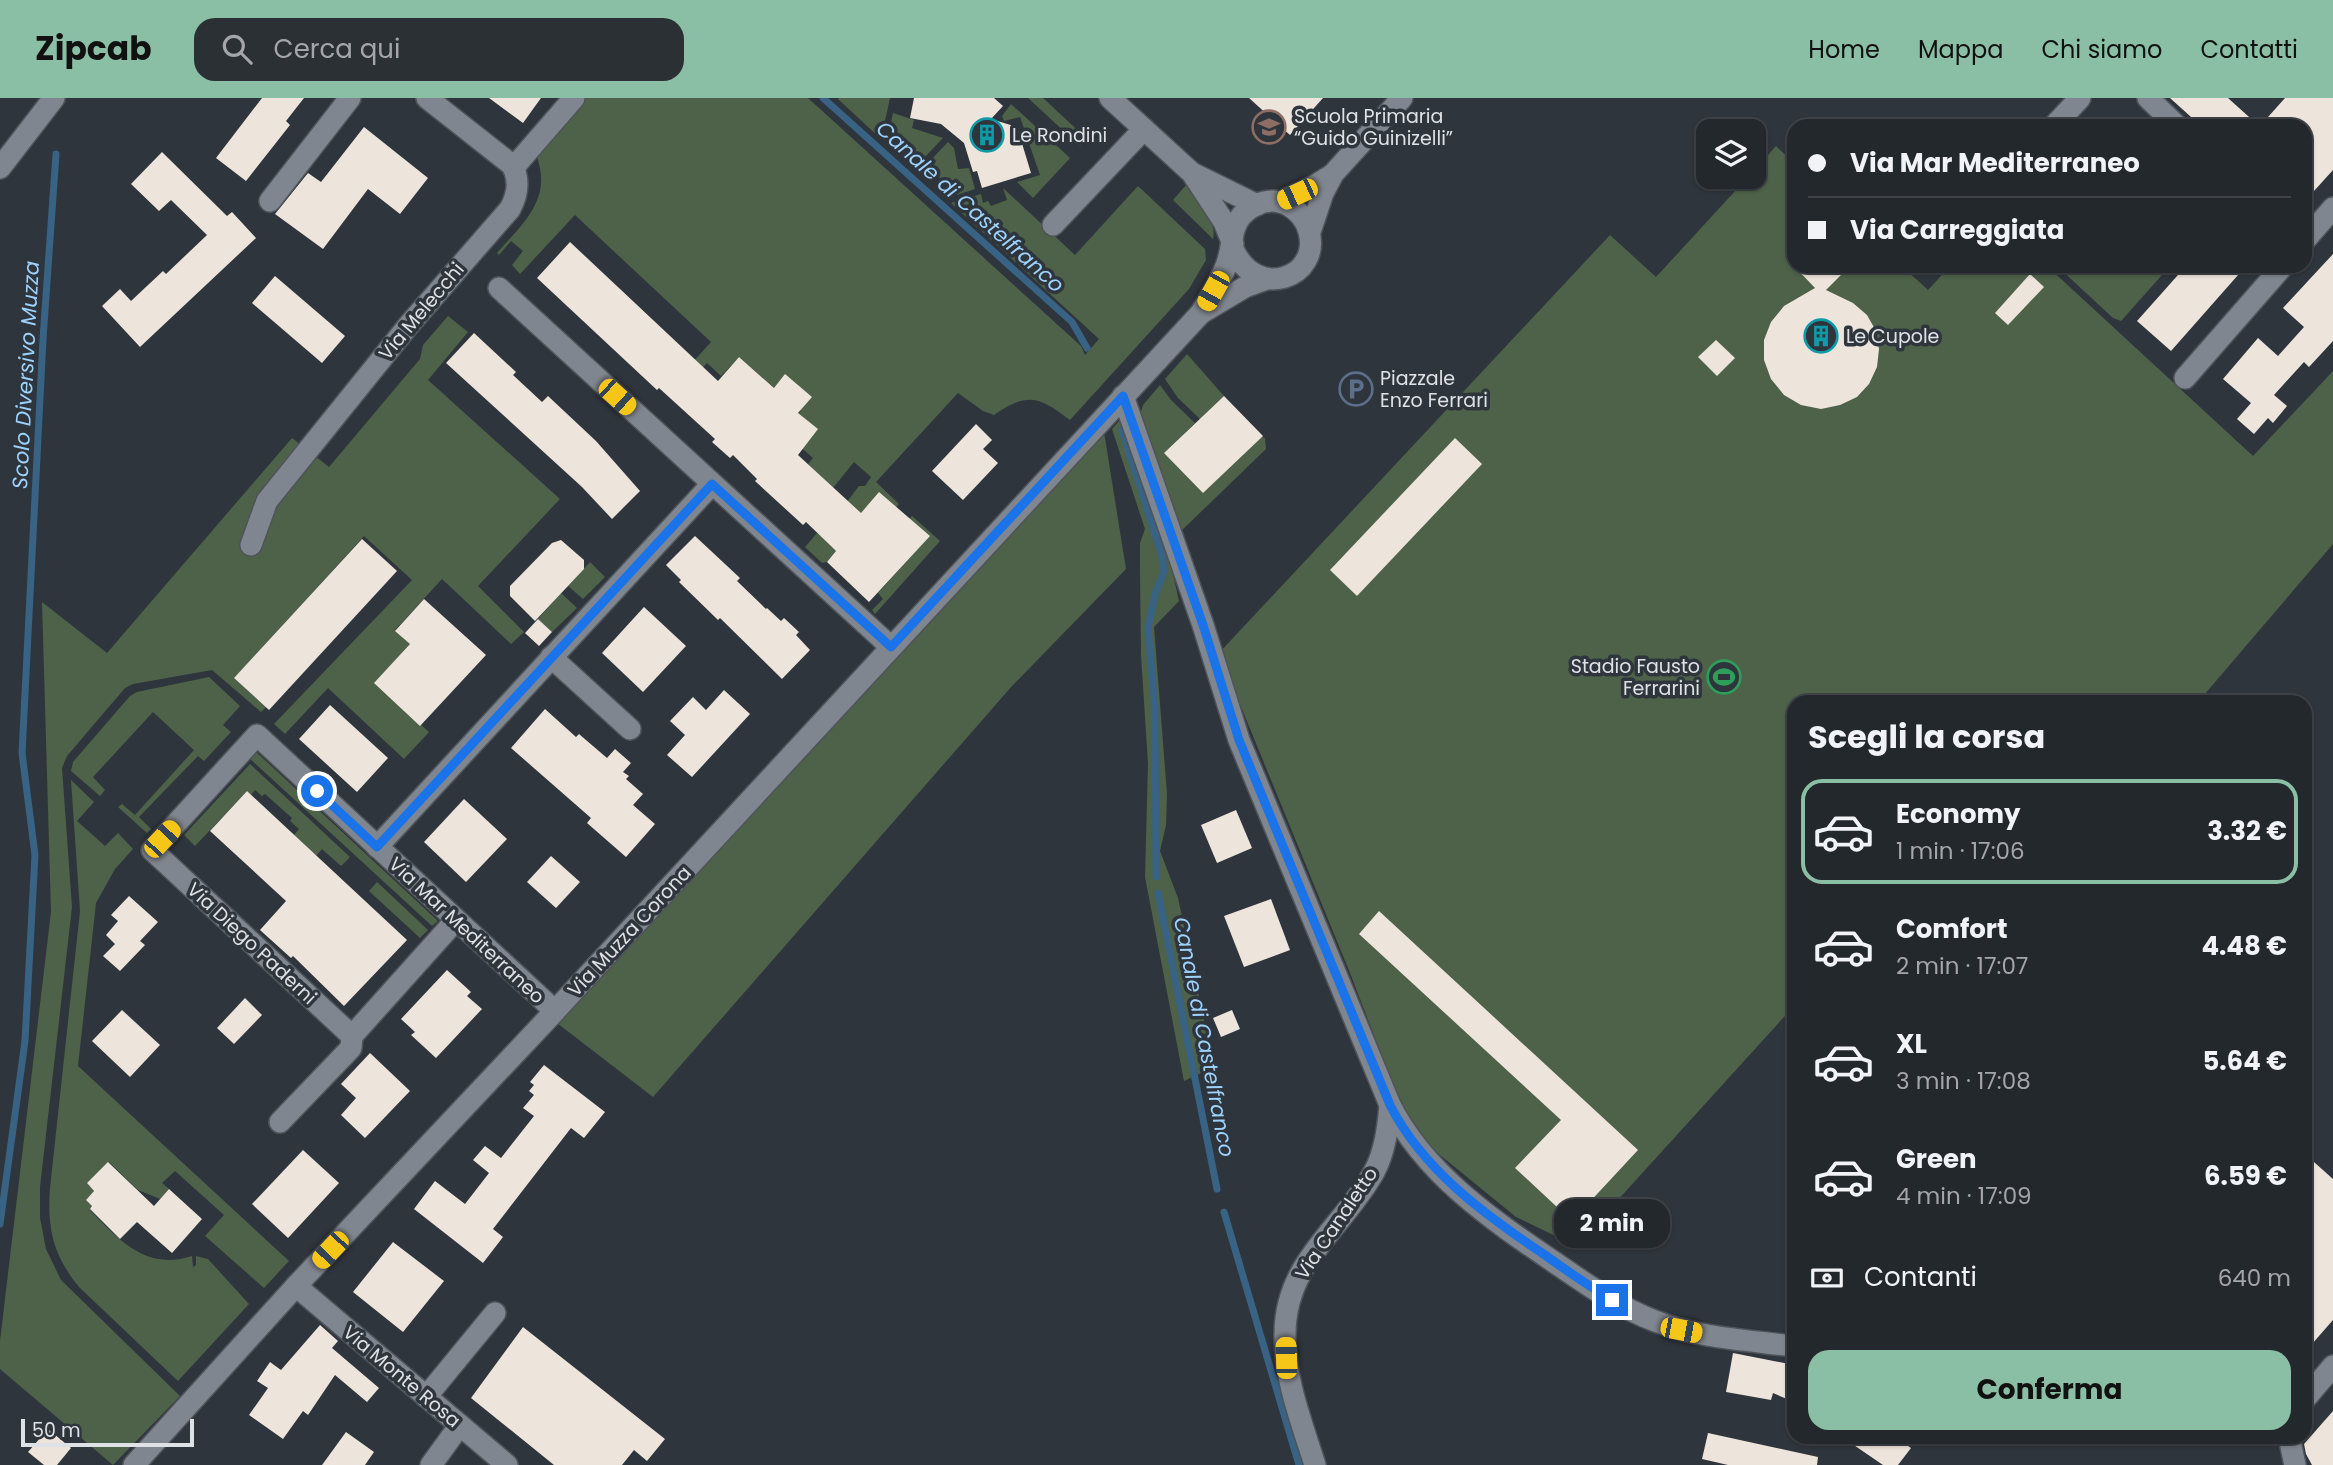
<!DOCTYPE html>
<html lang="it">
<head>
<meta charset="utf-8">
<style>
	:root { --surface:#23282d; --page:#2b3035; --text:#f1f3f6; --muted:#a3a6aa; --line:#404449; --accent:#8abfa5 }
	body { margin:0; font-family:Poppins,sans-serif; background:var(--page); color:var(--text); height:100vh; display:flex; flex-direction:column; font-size:26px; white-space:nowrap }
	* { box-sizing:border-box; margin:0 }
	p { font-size:23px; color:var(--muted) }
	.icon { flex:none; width:38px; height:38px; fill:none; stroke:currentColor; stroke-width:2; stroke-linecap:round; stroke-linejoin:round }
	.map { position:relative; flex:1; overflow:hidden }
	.panel { position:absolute; left:1787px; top:597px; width:525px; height:749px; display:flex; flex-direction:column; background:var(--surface); border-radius:21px; box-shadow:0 2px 5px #0004,0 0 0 2px var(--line) }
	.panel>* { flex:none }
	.guide { position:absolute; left:1787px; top:21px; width:525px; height:154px; border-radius:21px; box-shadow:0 2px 5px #0004,0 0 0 2px var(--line); display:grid; align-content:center; height:154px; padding:0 21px; background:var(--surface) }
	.buttons { position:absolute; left:1696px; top:21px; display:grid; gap:14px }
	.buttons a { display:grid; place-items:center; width:70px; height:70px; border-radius:14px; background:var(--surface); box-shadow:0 2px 5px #0004,0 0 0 2px var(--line); font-size:35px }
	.scale { position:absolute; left:21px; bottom:18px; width:173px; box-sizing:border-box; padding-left:7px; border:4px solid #dee1e6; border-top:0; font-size:19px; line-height:24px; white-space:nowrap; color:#dee1e6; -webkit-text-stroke:5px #2f353c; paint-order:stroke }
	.end { position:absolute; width:32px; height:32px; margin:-16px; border:9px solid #1a73e8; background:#fff; box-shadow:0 0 0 4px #fff }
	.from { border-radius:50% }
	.bubble { position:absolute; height:49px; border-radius:21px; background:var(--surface); box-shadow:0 2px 5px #0004,0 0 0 2px var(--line); font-size:23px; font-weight:700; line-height:49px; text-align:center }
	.car { position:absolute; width:21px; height:42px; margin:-21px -10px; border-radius:9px; box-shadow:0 0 5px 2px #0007; background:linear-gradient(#f5c518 24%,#345 0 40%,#f5c518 0 76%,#345 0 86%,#f5c518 0) }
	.guide b { display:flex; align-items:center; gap:24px; height:66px; font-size:26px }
	.guide b+b { border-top:2px solid var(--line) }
	.guide i { width:18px; height:18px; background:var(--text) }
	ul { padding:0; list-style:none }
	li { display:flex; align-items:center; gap:21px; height:105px; margin:0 14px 10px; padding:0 7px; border:4px solid transparent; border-radius:21px }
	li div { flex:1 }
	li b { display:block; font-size:26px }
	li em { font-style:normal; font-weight:700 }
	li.current { border-color:var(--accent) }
	li>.icon { width:63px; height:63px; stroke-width:1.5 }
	h2 { padding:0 21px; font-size:32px; line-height:84px }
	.pay { display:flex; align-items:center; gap:18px; height:77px; padding:0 21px; font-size:26px }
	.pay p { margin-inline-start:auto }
	.primary-button { display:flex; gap:14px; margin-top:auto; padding:14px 21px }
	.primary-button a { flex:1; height:80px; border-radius:21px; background:var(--accent); color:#111; font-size:28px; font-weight:700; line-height:80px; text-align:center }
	header { display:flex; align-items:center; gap:42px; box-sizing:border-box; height:98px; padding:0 35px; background:var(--accent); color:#111 }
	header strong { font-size:33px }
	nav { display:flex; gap:38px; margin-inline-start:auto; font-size:24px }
	.search { width:490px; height:63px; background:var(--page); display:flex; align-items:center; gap:18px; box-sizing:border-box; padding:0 24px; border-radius:21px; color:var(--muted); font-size:26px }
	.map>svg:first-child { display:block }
	.green { fill:#4d6249 }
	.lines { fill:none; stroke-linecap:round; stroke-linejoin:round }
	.stream { stroke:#386384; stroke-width:7 }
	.building { fill:#ede4db }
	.minor-casing { stroke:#4f535a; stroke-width:24 }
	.minor { stroke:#80868f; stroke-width:21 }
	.route { stroke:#1a73e8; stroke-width:9 }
	.labels { text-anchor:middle; stroke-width:7; stroke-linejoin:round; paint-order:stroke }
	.poi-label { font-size:19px; fill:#dee1e6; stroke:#2f353c; text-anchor:start }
	.street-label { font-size:19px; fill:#dee1e6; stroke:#2f353c }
	.water-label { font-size:21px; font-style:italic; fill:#9dd2fc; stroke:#2f353c }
</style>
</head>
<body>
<header>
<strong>Zipcab</strong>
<div class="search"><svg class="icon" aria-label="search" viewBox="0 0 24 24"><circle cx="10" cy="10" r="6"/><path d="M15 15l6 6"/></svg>Cerca qui</div>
<nav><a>Home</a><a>Mappa</a><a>Chi siamo</a><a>Contatti</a></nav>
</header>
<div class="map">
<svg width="2333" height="1367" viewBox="0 0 2333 1367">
	<rect width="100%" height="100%" fill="#2f353c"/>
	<g class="green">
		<path d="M 581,0 L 808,0 L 1081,248 L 1085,257 L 1099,241 L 951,105 L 981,96 L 983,105 L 988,103 L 991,108 L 1007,102 L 1003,90 L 1075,157 L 1138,88 L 1205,151 L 1206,162 L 1189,191 L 1070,322 C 1038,298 1028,294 994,317 L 983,313 L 958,295 L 876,384 L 899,406 L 877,430 L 860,416 L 831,448 L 836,453 L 827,464 L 822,465 L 805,449 L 817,435 L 821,438 L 859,388 L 865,388 L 871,379 L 854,364 L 833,390 L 808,366 L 813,360 L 787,337 L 757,362 L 801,313 L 739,259 L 721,278 L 707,265 L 679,296 L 665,295 L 711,244 L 575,117 L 520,176 L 512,167 L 523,153 L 511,143 L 499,157 L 497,155 C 516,133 543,110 541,79 C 541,70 537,61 536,52 Z"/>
		<polygon points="890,0 881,41 838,1 839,0"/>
		<polygon points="1028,0 1043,0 1087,41 1080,48"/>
		<polygon points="1011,6 1070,60 1033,100 1017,84 1040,77 1020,19 1004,23 1002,18"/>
		<polygon points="893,15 914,22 912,30 943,40 923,61 919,61 889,34"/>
		<polygon points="948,44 954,50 958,71 969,70 975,91 957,97 928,68 928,65"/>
		<polygon points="1776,48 1794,65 1794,168 1902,168 1928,192 1950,168 2047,168 2253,358 2333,273 2333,446 2198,604 1794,604 1794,908 1576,1148 1516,1119 1435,1053 1409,1028 1350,875 1219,555 1610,137 1656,179 1748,79 1754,79 1754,73"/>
		<path d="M 1187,86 C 1197,99 1218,124 1213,141 L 1173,102 Z"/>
		<polygon points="2057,168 2170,168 2121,223 2113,220"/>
		<polygon points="448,218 468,234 428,282 560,401 478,488 524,534 511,546 442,481 395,532 410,546 375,585 429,634 404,661 328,590 285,636 274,626 412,482 364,438 234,580 266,609 261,614 212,572 133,586 125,590 67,658 62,670 72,809 40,1089 40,1120 46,1151 61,1182 180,1298 113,1367 0,1271 0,1243 51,814 42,504 107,555 292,340 329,369 420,261 423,247"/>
		<polygon points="1187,256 1224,298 1200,321 1178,300 1165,281"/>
		<polygon points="1160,287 1171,302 1195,325 1164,355 1263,339 1265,340 1266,351 1178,436 1140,317 1143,307"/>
		<polygon points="1119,323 1124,326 1169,458 1179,503 1154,529 1167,696 1166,727 1160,753 1178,800 1214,969 1184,983 1145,779 1148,666 1141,557 1140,476 1140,445 1145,431 1112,331"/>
		<polygon points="1104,334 1126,471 1012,588 653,999 557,925"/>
		<polygon points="912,418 940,443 875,516 872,512 883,501 878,495 915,454 915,436 909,422"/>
		<polygon points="590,464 605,479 583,501 568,488"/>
		<polygon points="561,495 577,510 552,534 538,521"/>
		<polygon points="209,579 240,608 223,627 231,634 204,663 198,658 139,719 151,731 147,735 118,709 122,706 135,717 194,652 153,614 93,679 105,692 100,698 71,673 73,664 130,598 137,594"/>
		<polygon points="253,651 438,823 432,828 247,658"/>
		<polygon points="250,666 350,759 341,768 322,751 316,758 294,737 299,731 290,723 292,720 265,696 262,698 255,692 251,697 247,693 195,748 184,737"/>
		<path d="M 71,682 L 94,704 L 77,723 L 105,748 L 118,735 L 133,751 L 115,771 L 96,805 L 78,968 L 289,1163 L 264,1190 L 205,1138 L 224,1117 L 175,1073 L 162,1085 L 169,1091 L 160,1101 L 138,1092 L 109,1064 L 87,1085 L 94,1093 L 86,1102 L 92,1108 L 90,1112 C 119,1142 146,1173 192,1158 L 193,1169 L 196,1167 L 196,1158 L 208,1161 L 249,1206 L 178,1283 L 79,1189 C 53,1157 47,1131 50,1090 L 80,813 Z"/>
		<polygon points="377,784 428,832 420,840 369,793"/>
	</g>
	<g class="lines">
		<g class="stream">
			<polyline points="823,0 1072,224 1087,250"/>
			<polyline points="1122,332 1162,458 1164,474 1155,496 1148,530 1155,610 1156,779"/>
			<polyline points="1158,795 1217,1091"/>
			<polyline points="1224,1114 1299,1367"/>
			<polyline points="0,1126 25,943 35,757 22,655 43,241 56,56"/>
		</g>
	</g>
	<g class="building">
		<polygon points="262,0 304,0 286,23 290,27 246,83 216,60"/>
		<polygon points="489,0 541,0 523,25"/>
		<polygon points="914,0 994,0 1003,8 991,21 1017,29 1031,75 982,90 977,73 973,74 964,45 941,26 910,20"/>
		<polygon points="1249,0 1323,0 1290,37"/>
		<polygon points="2170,0 2228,0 2259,28 2201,28"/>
		<polygon points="2285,0 2333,0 2333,72 2305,103 2305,28 2260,28"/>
		<polygon points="364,29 428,80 400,116 368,91 323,151 275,116 308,75 321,84"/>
		<polygon points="162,54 227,118 232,114 256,140 140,249 102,208 120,191 131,203 163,173 166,176 207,137 171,102 159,113 131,86"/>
		<polygon points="570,144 718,283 739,259 774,290 785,276 812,299 798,315 818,331 798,357 861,415 879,394 930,438 869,504 827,464 836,453 831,448 806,424 803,427 755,383 757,381 733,357 730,360 712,344 715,341 659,290 657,292 537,180"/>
		<polygon points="2333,156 2333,243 2309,269 2304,264 2274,297 2287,308 2273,325 2268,320 2254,336 2237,321 2251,305 2223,281 2258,240 2278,258 2304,229 2283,210"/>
		<polygon points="1794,168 1850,168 1826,192 1853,205 1867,217 1876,233 1879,251 1877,269 1869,286 1857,299 1840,307 1821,311 1801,307 1784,297 1771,281 1764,262 1764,242 1771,224 1784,208 1815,190"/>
		<polygon points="2186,168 2246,168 2171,253 2137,223"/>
		<polygon points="2030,176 2044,189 2008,227 1995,215"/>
		<polygon points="275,178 345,238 322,265 252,205"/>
		<polygon points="474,235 516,274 513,277 542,304 548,298 596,343 640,393 612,421 582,389 446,265"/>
		<polygon points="1716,242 1735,260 1717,278 1698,259"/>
		<polygon points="1224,298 1263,338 1203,395 1164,355"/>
		<polygon points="976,326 992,342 983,351 998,365 963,402 932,373"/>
		<polygon points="1455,340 1482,366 1357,498 1330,472"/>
		<polygon points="695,438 740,480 737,483 766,511 767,510 781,523 784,520 799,534 796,537 810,552 782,581 720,520 718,522 679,484 681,482 666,467"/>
		<polygon points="362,441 397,473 269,612 234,580"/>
		<polygon points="561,442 584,462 584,471 535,523 510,498 510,488 552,445"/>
		<polygon points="424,501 486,557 420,628 374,585 410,546 395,533"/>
		<polygon points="644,509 686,548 643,594 602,555"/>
		<polygon points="538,521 552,534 539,548 525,535"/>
		<polygon points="724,592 750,616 692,679 667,657 685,637 670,623 693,599 706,612"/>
		<polygon points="330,607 388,660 357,694 299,641"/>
		<polygon points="545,611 576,639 579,636 607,660 615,651 631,665 623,674 629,678 626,681 643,696 633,707 655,726 626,759 587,725 591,720 511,650"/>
		<polygon points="247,693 407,842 344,908 293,858 291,860 260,832 286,803 210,733"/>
		<polygon points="464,701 507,741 466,784 424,744"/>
		<polygon points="1236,712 1252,750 1217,765 1201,727"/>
		<polygon points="551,758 580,784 556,810 527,784"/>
		<polygon points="129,798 158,824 140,843 145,847 120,873 103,858 115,846 106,837 118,823 111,817"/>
		<polygon points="1271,801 1290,852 1244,869 1224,818"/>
		<polygon points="1379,813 1638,1052 1572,1123 1515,1070 1561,1022 1359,836"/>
		<polygon points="447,872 471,894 467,898 482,911 436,960 411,937 415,934 401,921"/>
		<polygon points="245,900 262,917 234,946 217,930"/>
		<polygon points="122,912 160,947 130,979 92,943"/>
		<polygon points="1232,912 1240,931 1221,939 1213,920"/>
		<polygon points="370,955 410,993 365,1040 341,1017 356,1000 341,986"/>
		<polygon points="544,967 605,1014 584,1040 571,1030 493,1131 503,1139 483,1165 414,1111 435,1083 465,1106 489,1075 473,1062 485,1048 501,1060 534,1018 523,1010 534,997 529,993 534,987 530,984"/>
		<polygon points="303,1052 339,1085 288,1140 252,1106"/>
		<polygon points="2305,1056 2333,1081 2333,1222 2305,1254"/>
		<polygon points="108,1064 154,1108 169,1091 202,1121 172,1155 137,1124 120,1141 90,1111 92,1108 86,1102 94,1093 87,1085"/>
		<polygon points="393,1144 444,1183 403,1234 353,1194"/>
		<polygon points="320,1227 338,1243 332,1250 379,1290 367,1304 335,1277 308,1317 303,1313 283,1341 249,1317 268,1290 257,1283 270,1264 281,1272"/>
		<polygon points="523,1229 665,1341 647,1363 634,1352 622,1367 554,1367 471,1300"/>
		<polygon points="1733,1255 1794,1267 1794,1304 1773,1295 1771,1302 1726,1294"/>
		<polygon points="2333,1313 2333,1367 2312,1367 2306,1356 2304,1346"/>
		<polygon points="48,1331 71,1350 57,1367 44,1367 28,1354"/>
		<polygon points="346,1334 374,1354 365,1367 322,1367"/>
		<polygon points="1708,1335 1818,1359 1817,1367 1728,1367 1702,1361"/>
		<polygon points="1842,1339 1895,1339 1911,1350 1898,1367 1883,1367"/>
	</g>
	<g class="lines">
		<defs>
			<g id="minor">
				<polyline points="1110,0 1192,75 1224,124 1233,146"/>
				<polyline points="2148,0 2177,28"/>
				<polyline points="2054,28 2080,0"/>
				<polyline points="514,69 574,0"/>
				<polyline points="0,70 54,0"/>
				<polyline points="1194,76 1257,107"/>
				<polyline points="270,103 350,0"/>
				<polyline points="1280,104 1314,88 1332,77"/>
				<polyline points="1053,127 1144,31"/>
				<polyline points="1310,134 1323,95 1333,76 1402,0"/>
				<polyline points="2305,142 2333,110"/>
				<polyline points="499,190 891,549"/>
				<polyline points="1203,214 1245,189 1267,181"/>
				<polyline points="2185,280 2283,168"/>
				<path d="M 1123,298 L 1203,527 L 1239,642 L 1390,1007 C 1425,1076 1491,1121 1554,1164 C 1586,1186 1618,1209 1655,1223 C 1699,1240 1746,1242 1792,1248"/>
				<path d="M 251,447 L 267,403 L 408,228 L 510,111 C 518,96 520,82 512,67 L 427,0"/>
				<polyline points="551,559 630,631"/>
				<polyline points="377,749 712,386"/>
				<polyline points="456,822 352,938 152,752 257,637 555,913"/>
				<polyline points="280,1024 351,950 352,938"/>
				<polyline points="296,1188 507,1367"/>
				<polyline points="426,1299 495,1215"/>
				<polyline points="2305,1301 2333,1268"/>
				<polyline points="2289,1339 2295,1367"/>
				<path d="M 134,1367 L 296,1188 L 555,913 L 1201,215 C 1209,200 1220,184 1226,168 C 1231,156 1231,144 1234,132 C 1240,111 1265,97 1286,106 C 1298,112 1306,121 1309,134 C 1321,179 1257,204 1233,151"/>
				<polyline points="431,1367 460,1327"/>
				<path d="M 1315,1367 C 1302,1325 1284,1281 1285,1236 C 1285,1164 1342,1131 1374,1074 C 1385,1054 1388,1029 1390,1007"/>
			</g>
		</defs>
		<use href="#minor" class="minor-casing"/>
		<use href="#minor" class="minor"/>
	</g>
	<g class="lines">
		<path class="route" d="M 317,693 L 377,749 L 712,386 L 891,549 L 1123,298 L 1203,527 L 1239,642 L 1390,1007 C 1423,1072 1485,1117 1545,1157 C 1567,1173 1589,1188 1612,1202"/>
	</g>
	<defs>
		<symbol id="school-ring" viewBox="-11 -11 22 22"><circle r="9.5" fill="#2f353c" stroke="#8d6e63" stroke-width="1.5"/><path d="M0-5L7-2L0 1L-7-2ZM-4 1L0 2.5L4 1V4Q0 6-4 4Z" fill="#8d6e63"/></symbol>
		<symbol id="building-ring" viewBox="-11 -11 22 22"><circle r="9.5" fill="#2f353c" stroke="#0f9aa8" stroke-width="1.5"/><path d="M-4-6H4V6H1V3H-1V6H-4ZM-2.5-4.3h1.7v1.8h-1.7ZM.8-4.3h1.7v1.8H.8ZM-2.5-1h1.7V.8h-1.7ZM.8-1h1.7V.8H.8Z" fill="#0f9aa8"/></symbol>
		<symbol id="parking-ring" viewBox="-11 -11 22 22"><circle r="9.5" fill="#2f353c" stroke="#5c6f8a" stroke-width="1.5"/><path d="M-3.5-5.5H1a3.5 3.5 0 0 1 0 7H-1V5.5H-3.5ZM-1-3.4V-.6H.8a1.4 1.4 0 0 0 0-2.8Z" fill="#5c6f8a"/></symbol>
		<symbol id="stadium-ring" viewBox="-11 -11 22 22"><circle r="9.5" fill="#2f353c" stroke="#2e9e5b" stroke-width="1.5"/><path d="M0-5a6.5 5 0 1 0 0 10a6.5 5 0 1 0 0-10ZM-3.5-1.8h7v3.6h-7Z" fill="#2e9e5b"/></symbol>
	</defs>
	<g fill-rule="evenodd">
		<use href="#school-ring" x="1250" y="10" width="38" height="38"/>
		<use href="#building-ring" x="968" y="18" width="38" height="38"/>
		<use href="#building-ring" x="1802" y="219" width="38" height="38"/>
		<use href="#parking-ring" x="1337" y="272" width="38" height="38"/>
		<use href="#stadium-ring" x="1705" y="560" width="38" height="38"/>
	</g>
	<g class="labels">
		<g class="poi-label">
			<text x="1294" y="25">Scuola Primaria<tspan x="1294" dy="22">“Guido Guinizelli”</tspan></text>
			<text x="1012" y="44">Le Rondini</text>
			<text x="1846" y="245">Le Cupole</text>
			<text x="1380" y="287">Piazzale<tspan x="1380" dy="22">Enzo Ferrari</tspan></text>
			<text x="1700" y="575" text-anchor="end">Stadio Fausto<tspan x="1700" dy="22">Ferrarini</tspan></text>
		</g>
		<g class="street-label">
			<text transform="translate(421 213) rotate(-50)" y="7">Via Melecchi</text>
			<text transform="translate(467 832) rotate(43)" y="7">Via Mar Mediterraneo</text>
			<text transform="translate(629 833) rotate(-47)" y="7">Via Muzza Corona</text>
			<text transform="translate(252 845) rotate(43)" y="7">Via Diego Paderni</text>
			<text transform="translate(1336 1125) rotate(-56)" y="7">Via Canaletto</text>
			<text transform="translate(402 1278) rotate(40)" y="7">Via Monte Rosa</text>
		</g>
		<g class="water-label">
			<text transform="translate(970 109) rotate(42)" y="7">Canale di Castelfranco</text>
			<text transform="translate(26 277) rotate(-87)" y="7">Scolo Diversivo Muzza</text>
			<text transform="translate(1204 939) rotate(79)" y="7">Canale di Castelfranco</text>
		</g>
	</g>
</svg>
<div class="buttons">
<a><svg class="icon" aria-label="layers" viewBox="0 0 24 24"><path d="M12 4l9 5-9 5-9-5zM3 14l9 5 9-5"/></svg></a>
</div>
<div class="scale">50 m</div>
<i class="end from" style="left:317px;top:693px"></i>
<i class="end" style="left:1612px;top:1202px"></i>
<div class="bubble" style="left:1554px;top:1101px;width:116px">2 min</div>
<i class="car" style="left:1297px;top:96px;rotate:245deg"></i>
<i class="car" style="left:1213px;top:193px;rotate:209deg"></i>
<i class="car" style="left:617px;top:299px;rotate:132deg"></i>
<i class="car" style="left:162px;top:741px;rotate:43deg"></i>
<i class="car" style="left:330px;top:1152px;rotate:223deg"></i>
<i class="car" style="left:1681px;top:1232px;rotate:101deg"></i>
<i class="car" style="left:1286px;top:1260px;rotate:358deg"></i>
<div class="guide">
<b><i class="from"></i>Via Mar Mediterraneo</b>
<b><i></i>Via Carreggiata</b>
</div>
<section class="panel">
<h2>Scegli la corsa</h2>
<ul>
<li class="current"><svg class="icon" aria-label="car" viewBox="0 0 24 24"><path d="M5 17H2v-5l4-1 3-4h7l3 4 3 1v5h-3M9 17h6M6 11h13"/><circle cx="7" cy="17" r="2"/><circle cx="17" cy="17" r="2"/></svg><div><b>Economy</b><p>1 min · 17:06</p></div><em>3.32 €</em></li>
<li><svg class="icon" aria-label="car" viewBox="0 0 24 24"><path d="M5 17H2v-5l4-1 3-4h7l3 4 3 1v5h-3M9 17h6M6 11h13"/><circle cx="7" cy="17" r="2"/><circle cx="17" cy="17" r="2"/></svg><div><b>Comfort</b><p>2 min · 17:07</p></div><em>4.48 €</em></li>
<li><svg class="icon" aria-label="car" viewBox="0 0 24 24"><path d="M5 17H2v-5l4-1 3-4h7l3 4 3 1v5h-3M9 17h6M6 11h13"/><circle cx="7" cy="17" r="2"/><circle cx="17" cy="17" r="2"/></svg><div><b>XL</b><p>3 min · 17:08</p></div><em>5.64 €</em></li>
<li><svg class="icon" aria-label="car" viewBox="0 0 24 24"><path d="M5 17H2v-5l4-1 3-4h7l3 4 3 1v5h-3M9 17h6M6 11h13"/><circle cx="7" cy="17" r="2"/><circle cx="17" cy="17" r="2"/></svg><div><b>Green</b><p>4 min · 17:09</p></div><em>6.59 €</em></li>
</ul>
<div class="pay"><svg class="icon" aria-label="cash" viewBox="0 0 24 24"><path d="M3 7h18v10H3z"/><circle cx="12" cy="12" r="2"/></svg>Contanti<p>640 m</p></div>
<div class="primary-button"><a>Conferma</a></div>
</section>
</div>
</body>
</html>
